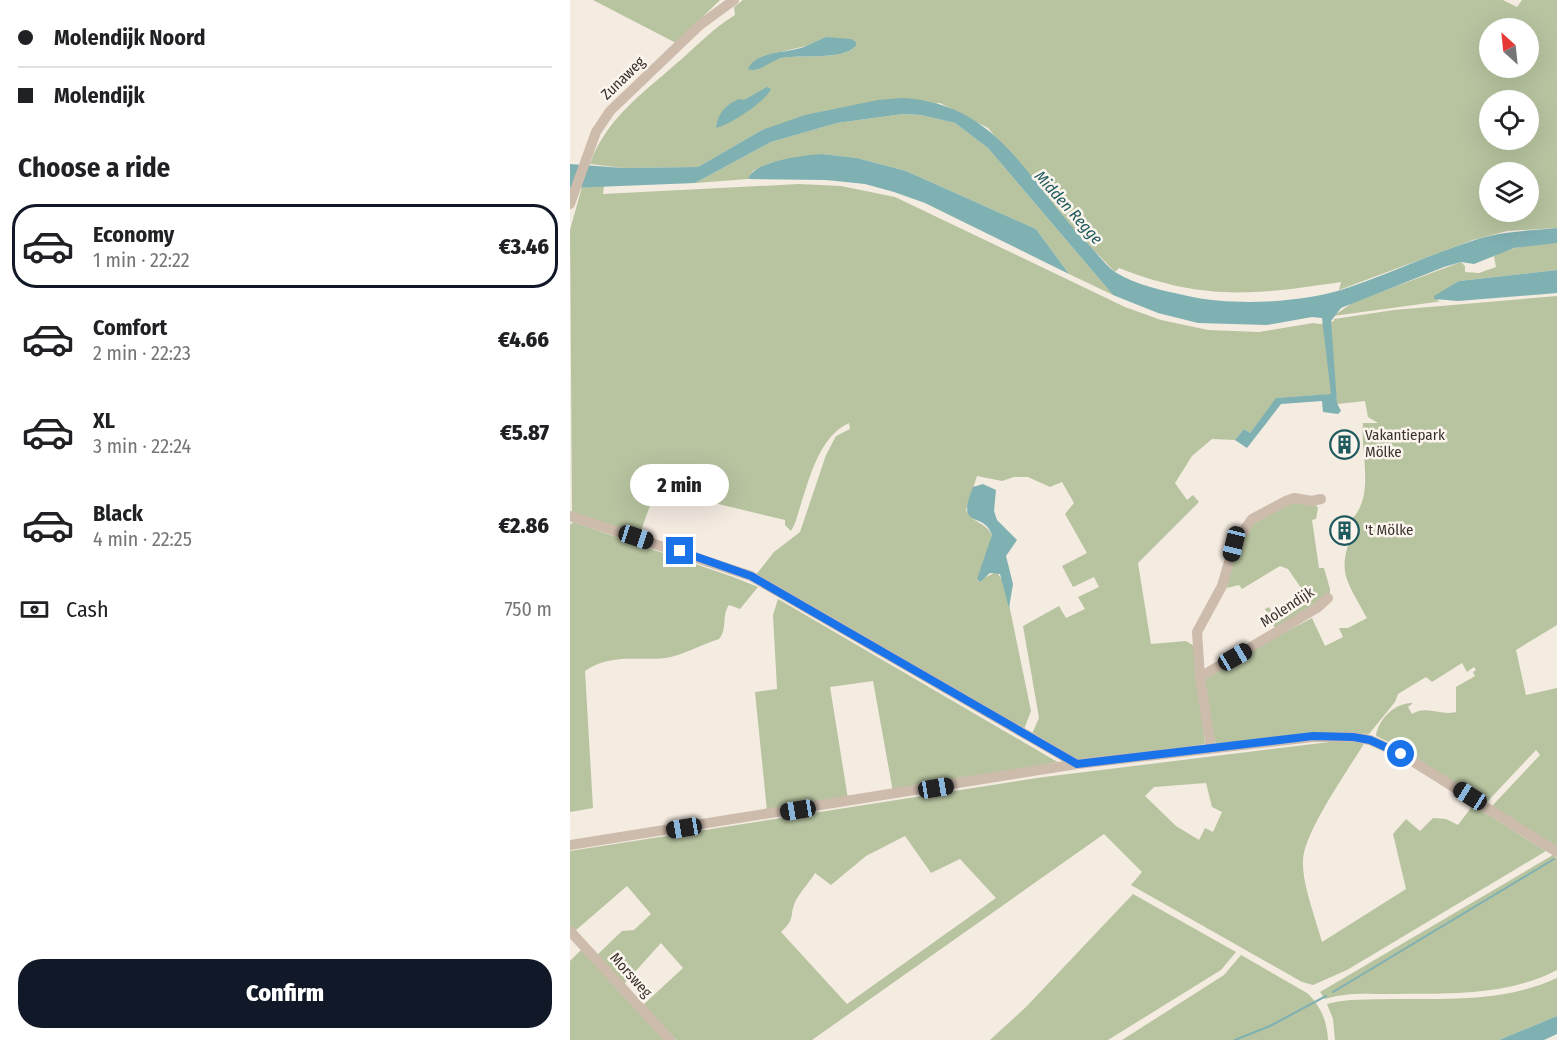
<!DOCTYPE html>
<html lang="en">
<head>
<meta charset="utf-8">
<style>
	:root { --surface:#fff; --page:#f2f2f2; --text:#202124; --muted:#757577; --line:#e0e0e0; --accent:#111827 }
	body { margin:0; font-family:"Fira Sans Condensed",sans-serif; background:var(--page); color:var(--text); height:100vh; display:flex; flex-direction:column; font-size:22px; white-space:nowrap }
	* { box-sizing:border-box; margin:0 }
	p { font-size:20px; color:var(--muted) }
	.icon { flex:none; width:33px; height:33px; fill:none; stroke:currentColor; stroke-width:2; stroke-linecap:round; stroke-linejoin:round }
	.map { position:relative; flex:1; overflow:hidden }
	.panel { display:flex; flex-direction:column; background:var(--surface); width:570px }
	.panel>* { flex:none }
	.banner { display:grid; align-content:center; height:132px; padding:0 18px; background:var(--surface) }
	.needle { width:39px; rotate:333deg }
	.fabs { position:absolute; left:909px; top:18px; display:grid; gap:12px }
	.fabs a { display:grid; place-items:center; width:60px; height:60px; border-radius:50%; background:var(--surface); box-shadow:0 6px 24px #0002; font-size:30px }
	.end { position:absolute; width:27px; height:27px; margin:-14px; border:8px solid #1a73e8; background:#fff; box-shadow:0 0 0 3px #fff }
	.from { border-radius:50% }
	.bubble { position:absolute; height:42px; border-radius:21px; background:var(--surface); box-shadow:0 6px 24px #0002; font-size:20px; font-weight:800; line-height:42px; text-align:center }
	.car { position:absolute; width:18px; height:36px; margin:-18px -9px; border-radius:8px; box-shadow:0 0 4px 2px #0007; background:linear-gradient(#222 24%,#8ab4d8 0 40%,#222 0 76%,#8ab4d8 0 86%,#222 0) }
	.banner b { display:flex; align-items:center; gap:21px; height:57px; font-size:22px }
	.banner b+b { border-top:2px solid var(--line) }
	.banner i { width:15px; height:15px; background:var(--text) }
	ul { padding:0; list-style:none }
	li { display:flex; align-items:center; gap:18px; height:84px; margin:0 12px 9px; padding:0 6px; border:3px solid transparent; border-radius:24px }
	li div { flex:1 }
	li b { display:block; font-size:22px }
	li em { font-style:normal; font-weight:800 }
	li.active { border-color:var(--accent) }
	li>.icon { width:54px; height:54px; stroke-width:1.5 }
	h2 { padding:0 18px; font-size:27px; line-height:72px }
	.pay { display:flex; align-items:center; gap:15px; height:66px; padding:0 18px; font-size:22px }
	.pay p { margin-inline-start:auto }
	.action { display:flex; gap:12px; margin-top:auto; padding:12px 18px }
	.action a { flex:1; height:69px; border-radius:24px; background:var(--accent); color:#fff; font-size:24px; font-weight:800; line-height:69px; text-align:center }
	main { display:flex; flex:1; min-height:0 }
	.map>svg:first-child { display:block }
	.green { fill:#b8c4a0; fill-rule:evenodd }
	.water { fill:#7fb0b2 }
	.lines { fill:none; stroke-linecap:round; stroke-linejoin:round }
	.stream { stroke:#7fb0b2; stroke-width:2 }
	.minor { stroke:#cdbbac; stroke-width:10 }
	.route { stroke:#1a73e8; stroke-width:8 }
	.labels { text-anchor:middle; stroke-width:5; stroke-linejoin:round; paint-order:stroke }
	.street-label { font-size:15px; fill:#3b302b; stroke:#fbf5ee }
	.poi-label { font-size:15px; fill:#3b302b; stroke:#fbf5ee; text-anchor:start }
	.water-label { font-size:16px; font-style:italic; fill:#1f5a5e; stroke:#fbf5ee }
</style>
</head>
<body>
<main>
<section class="panel">
<div class="banner">
<b><i class="from"></i>Molendijk Noord</b>
<b><i></i>Molendijk</b>
</div>
<h2>Choose a ride</h2>
<ul>
<li class="active"><svg class="icon" aria-label="car" viewBox="0 0 24 24"><path d="M5 17H2v-5l4-1 3-4h7l3 4 3 1v5h-3M9 17h6M6 11h13"/><circle cx="7" cy="17" r="2"/><circle cx="17" cy="17" r="2"/></svg><div><b>Economy</b><p>1 min · 22:22</p></div><em>€3.46</em></li>
<li><svg class="icon" aria-label="car" viewBox="0 0 24 24"><path d="M5 17H2v-5l4-1 3-4h7l3 4 3 1v5h-3M9 17h6M6 11h13"/><circle cx="7" cy="17" r="2"/><circle cx="17" cy="17" r="2"/></svg><div><b>Comfort</b><p>2 min · 22:23</p></div><em>€4.66</em></li>
<li><svg class="icon" aria-label="car" viewBox="0 0 24 24"><path d="M5 17H2v-5l4-1 3-4h7l3 4 3 1v5h-3M9 17h6M6 11h13"/><circle cx="7" cy="17" r="2"/><circle cx="17" cy="17" r="2"/></svg><div><b>XL</b><p>3 min · 22:24</p></div><em>€5.87</em></li>
<li><svg class="icon" aria-label="car" viewBox="0 0 24 24"><path d="M5 17H2v-5l4-1 3-4h7l3 4 3 1v5h-3M9 17h6M6 11h13"/><circle cx="7" cy="17" r="2"/><circle cx="17" cy="17" r="2"/></svg><div><b>Black</b><p>4 min · 22:25</p></div><em>€2.86</em></li>
</ul>
<div class="pay"><svg class="icon" aria-label="cash" viewBox="0 0 24 24"><path d="M3 7h18v10H3z"/><circle cx="12" cy="12" r="2"/></svg>Cash<p>750 m</p></div>
<div class="action"><a>Confirm</a></div>
</section>
<div class="map">
<svg width="987" height="1040" viewBox="0 0 987 1040">
	<rect width="100%" height="100%" fill="#f4ebe1"/>
	<g class="green">
		<polygon points="23,0 150,0 106,43"/>
		<path d="M 173,0 L 933,0 L 947,7 L 952,0 L 987,0 L 987,228 L 937,231 L 903,240 L 769,290 L 771,282 C 684,295 633,301 549,268 L 545,272 L 497,223 L 418,128 L 370,103 L 192,130 L 128,167 L 53,168 L 20,164 C 35,120 73,93 107,63 C 126,47 143,28 165,15 L 164,7 ZM 920,28 L 958,28 L 958,68 L 920,68 ZM 256,37 L 273,40 L 286,46 C 273,61 231,54 212,58 C 203,60 195,65 186,70 L 183,62 L 202,54 L 236,46 ZM 920,100 L 958,100 L 958,140 L 920,140 ZM 920,172 L 958,172 L 958,212 L 920,212 Z"/>
		<polygon points="333,114 351,115 385,123 418,148 543,295 499,274 466,229 336,171 287,158 252,154 200,163 183,171 178,179 125,183 201,142 267,123"/>
		<path d="M 229,184 L 271,186 L 325,197 L 555,307 L 591,320 L 638,330 L 689,332 L 743,323 L 750,324 L 764,321 L 764,319 L 824,310 L 987,296 L 987,625 L 946,650 L 956,695 L 987,688 L 987,848 L 922,806 L 970,755 L 966,750 L 916,803 L 827,746 L 806,736 C 808,719 826,702 843,703 L 838,707 L 842,714 C 857,705 870,716 886,712 L 886,687 L 905,676 L 903,672 L 906,670 L 904,667 L 897,672 L 892,663 L 862,682 L 856,677 L 828,694 L 825,702 L 799,734 L 754,732 L 648,744 L 645,742 L 634,680 L 645,669 L 742,618 L 755,646 L 773,637 L 769,628 L 778,628 L 797,618 C 771,571 768,572 786,521 L 783,518 C 805,493 790,453 793,423 L 808,423 L 798,417 L 795,401 L 767,404 L 766,394 L 707,398 L 680,433 L 674,429 L 665,440 L 642,439 L 622,456 L 605,483 L 617,500 L 623,495 L 629,502 L 568,563 L 581,644 L 616,641 L 624,646 L 635,744 L 514,762 L 461,736 L 469,718 L 453,626 L 489,606 L 496,618 L 515,609 L 508,597 L 529,587 L 524,577 L 503,587 L 492,566 L 517,553 L 495,514 L 504,503 L 492,482 L 480,487 L 458,477 L 444,477 L 432,481 L 407,476 L 396,510 C 401,523 417,522 422,536 L 407,581 L 427,572 L 435,585 L 461,711 L 453,732 L 185,576 L 204,552 L 230,532 L 256,455 L 266,436 L 280,429 L 279,423 C 250,436 240,476 231,504 C 228,513 226,523 221,531 L 215,525 L 215,520 L 136,501 L 144,477 L 126,471 L 120,485 L 89,481 L 69,536 L 2,513 L 0,230 L 12,187 L 34,186 L 33,194 Z"/>
		<path d="M 987,243 L 987,270 L 889,281 L 867,301 L 873,301 L 763,316 L 784,302 L 891,262 L 895,266 L 895,272 L 909,273 L 926,267 L 924,256 C 943,245 966,245 987,243 Z"/>
		<path d="M 718,502 L 745,504 L 748,508 L 746,519 L 742,520 L 749,568 L 754,568 L 760,589 L 760,593 L 706,630 L 695,609 L 699,607 L 708,622 L 740,601 L 718,569 L 710,566 L 672,589 L 669,585 L 657,588 C 662,534 675,528 718,502 Z"/>
		<path d="M 3,522 L 163,577 L 188,587 L 170,609 L 159,605 C 151,616 158,629 149,639 C 132,644 114,655 96,658 C 68,661 40,653 15,671 L 23,808 L 0,812 L 0,525 Z"/>
		<polygon points="208,599 484,760 488,762 323,792 303,681 260,687 278,799 197,811 185,692 207,689 203,615"/>
		<path d="M 768,741 L 795,742 C 779,769 733,833 733,861 C 732,884 746,919 752,942 L 836,889 L 823,834 L 836,819 L 850,831 L 863,818 L 876,819 L 888,825 L 903,805 L 976,851 L 777,970 L 743,985 L 732,982 L 561,885 L 572,872 L 534,834 L 242,1040 L 106,1040 L 73,1005 L 113,968 L 91,943 L 54,984 L 27,955 L 52,931 L 64,930 L 81,914 L 57,886 L 5,931 L 0,926 L 0,851 L 474,777 ZM 636,783 L 642,807 L 652,812 L 643,832 L 635,828 L 629,840 L 606,826 L 575,796 L 584,787 ZM 335,836 L 361,873 L 390,859 L 426,898 L 277,1004 L 211,932 C 226,918 219,917 225,902 C 230,892 239,883 245,873 L 261,885 L 296,856 Z"/>
		<path d="M 983,855 L 987,858 L 987,970 C 935,997 875,993 819,994 C 794,994 779,992 755,999 L 750,992 Z"/>
		<polygon points="563,894 666,952 651,970 538,1040 420,1040 456,1007"/>
		<polygon points="11,950 95,1040 0,1040 0,961"/>
		<path d="M 671,955 L 737,993 C 751,1006 757,1021 758,1040 L 552,1040 L 654,975 Z"/>
		<path d="M 987,978 L 987,1016 L 929,1040 L 765,1040 L 763,1019 L 757,1004 C 780,998 799,1000 822,999 C 878,999 935,1002 987,978 Z"/>
	</g>
	<g class="water">
		<path d="M 256,37 L 281,39 L 286,42 L 286,46 C 272,61 231,54 212,58 C 201,60 188,74 178,69 C 185,51 218,53 234,47 C 241,44 248,40 256,37 Z"/>
		<path d="M 197,87 L 201,89 C 195,102 160,125 146,128 C 148,112 156,105 169,99 L 174,100 Z"/>
		<path d="M 332,98 C 429,103 457,181 517,243 C 526,252 535,265 545,272 C 565,285 595,291 618,296 C 664,306 726,303 771,290 C 815,276 858,255 902,241 C 930,231 958,231 987,228 L 987,243 L 944,248 L 904,264 L 891,262 L 874,267 L 771,308 L 761,321 L 767,403 L 771,411 L 768,414 L 753,412 L 752,401 L 711,404 L 677,448 L 665,440 L 674,429 L 680,433 L 706,398 L 761,394 L 752,318 L 742,317 L 697,325 L 628,323 L 588,313 L 543,295 L 418,148 L 385,123 L 351,115 L 333,114 L 267,123 L 201,142 L 125,183 L 0,188 L 0,164 L 53,168 L 128,167 L 192,130 L 235,115 L 308,100 Z"/>
		<path d="M 252,154 L 287,158 L 336,171 L 466,229 L 499,274 L 355,203 L 324,192 L 295,184 L 256,180 L 178,179 C 184,161 235,155 252,154 Z"/>
		<polygon points="987,270 987,293 888,301 864,299 864,296 889,281"/>
		<path d="M 413,484 L 426,490 L 424,511 L 427,520 L 447,540 L 436,556 L 443,584 L 439,608 L 430,574 L 420,573 L 410,582 L 407,579 L 422,535 C 413,509 385,532 403,487 Z"/>
		<polygon points="987,1016 987,1034 974,1040 929,1040"/>
	</g>
	<g class="lines">
		<g class="stream">
			<polyline points="763,992 984,859"/>
			<polyline points="665,1040 700,1026 756,996"/>
		</g>
		<g class="minor">
			<polyline points="0,204 26,132 40,111 130,25 164,0"/>
			<polyline points="0,516 181,576 507,764"/>
			<polyline points="630,677 747,608 758,598"/>
			<polyline points="641,748 630,677 627,632 652,586 664,544 682,519 716,501 724,498 742,501 751,499"/>
			<polyline points="0,845 507,764 743,737 783,737 800,740 831,754 987,852"/>
			<polyline points="0,931 100,1040"/>
		</g>
	</g>
	<g class="lines">
		<polyline class="route" points="110,551 181,576 507,764 743,736 783,737 800,740 831,754"/>
	</g>
	<defs>
		<symbol id="building-ring" viewBox="-11 -11 22 22"><circle r="9.5" fill="#fbf5ee" stroke="#1f5a5e" stroke-width="1.5"/><path d="M-4-6H4V6H1V3H-1V6H-4ZM-2.5-4.3h1.7v1.8h-1.7ZM.8-4.3h1.7v1.8H.8ZM-2.5-1h1.7V.8h-1.7ZM.8-1h1.7V.8H.8Z" fill="#1f5a5e"/></symbol>
	</defs>
	<g fill-rule="evenodd">
		<use href="#building-ring" x="758" y="428" width="33" height="33"/>
		<use href="#building-ring" x="758" y="514" width="33" height="33"/>
	</g>
	<g class="labels">
		<g class="street-label">
			<text transform="translate(53 78) rotate(-44)" y="5">Zunaweg</text>
			<text transform="translate(717 607) rotate(-33)" y="5">Molendijk</text>
			<text transform="translate(61 975) rotate(48)" y="5">Morsweg</text>
		</g>
		<g class="poi-label">
			<text x="795" y="440">Vakantiepark<tspan x="795" dy="17">Mölke</tspan></text>
			<text x="795" y="535">'t Mölke</text>
		</g>
		<g class="water-label">
			<text transform="translate(499 207) rotate(48)" y="6">Midden Regge</text>
		</g>
	</g>
</svg>
<div class="fabs">
<a><svg class="needle" viewBox="-14 -14 28 28"><path d="M0-13l5 13h-10z" fill="#e53935"/><path d="M0 13l5-13h-10z" fill="#757577"/></svg></a>
<a><svg class="icon" aria-label="locate" viewBox="0 0 24 24"><circle cx="12" cy="12" r="6"/><path d="M12 2v4M12 18v4M2 12h4M18 12h4"/></svg></a>
<a><svg class="icon" aria-label="layers" viewBox="0 0 24 24"><path d="M12 4l9 5-9 5-9-5zM3 14l9 5 9-5"/></svg></a>
</div>
<i class="end from" style="left:831px;top:754px"></i>
<i class="end" style="left:110px;top:551px"></i>
<div class="bubble" style="left:60px;top:464px;width:99px">2 min</div>
<i class="car" style="left:66px;top:537px;rotate:108deg"></i>
<i class="car" style="left:664px;top:544px;rotate:194deg"></i>
<i class="car" style="left:665px;top:657px;rotate:60deg"></i>
<i class="car" style="left:366px;top:788px;rotate:81deg"></i>
<i class="car" style="left:900px;top:796px;rotate:302deg"></i>
<i class="car" style="left:228px;top:810px;rotate:261deg"></i>
<i class="car" style="left:114px;top:828px;rotate:261deg"></i>
</div>
</main>
</body>
</html>
